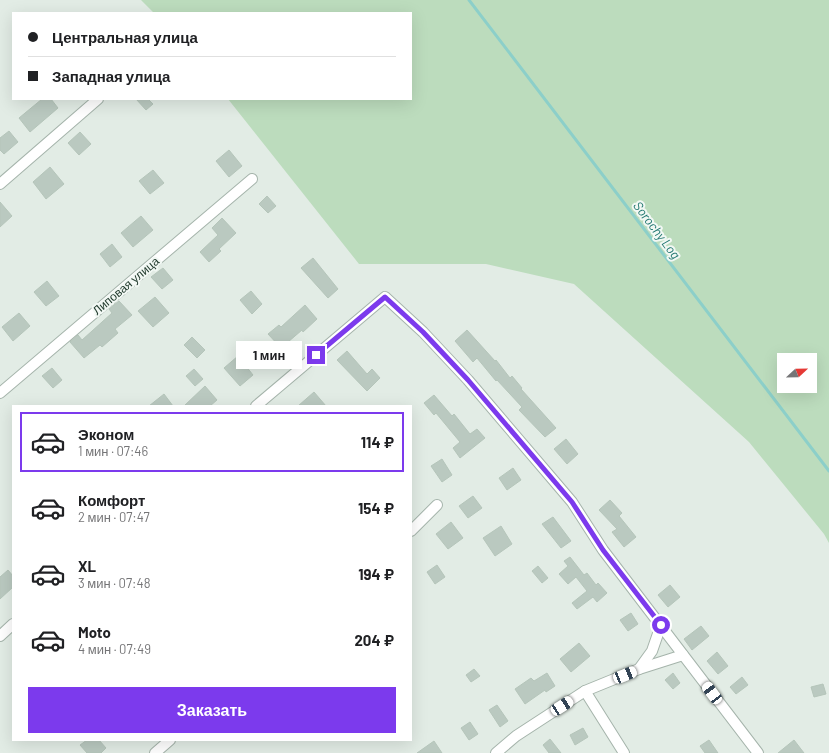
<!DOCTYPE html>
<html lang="ru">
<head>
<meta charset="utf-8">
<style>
	:root { --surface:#fff; --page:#f2f2f2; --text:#202124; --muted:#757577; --line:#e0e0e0; --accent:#7c3aed }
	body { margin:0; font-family:Barlow,sans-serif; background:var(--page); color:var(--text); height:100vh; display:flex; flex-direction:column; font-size:15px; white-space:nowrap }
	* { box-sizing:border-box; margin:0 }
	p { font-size:13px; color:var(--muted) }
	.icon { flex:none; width:22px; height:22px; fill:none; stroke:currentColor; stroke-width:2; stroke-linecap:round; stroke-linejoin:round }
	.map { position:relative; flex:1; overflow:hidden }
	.drawer { position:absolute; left:12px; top:405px; width:400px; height:336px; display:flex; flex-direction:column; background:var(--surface); border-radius:0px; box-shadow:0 4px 16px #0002 }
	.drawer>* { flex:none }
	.top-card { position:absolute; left:12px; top:12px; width:400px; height:88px; border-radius:0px; box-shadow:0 4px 16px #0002; display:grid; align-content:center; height:88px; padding:0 16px; background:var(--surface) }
	.needle { width:26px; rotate:68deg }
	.fabs { position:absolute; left:777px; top:353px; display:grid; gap:8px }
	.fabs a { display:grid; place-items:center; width:40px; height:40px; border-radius:0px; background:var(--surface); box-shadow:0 4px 16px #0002; font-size:20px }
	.end { position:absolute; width:18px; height:18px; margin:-9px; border:5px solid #7c3aed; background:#fff; box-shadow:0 0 0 2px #fff }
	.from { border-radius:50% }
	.bubble { position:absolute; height:28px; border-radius:0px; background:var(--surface); box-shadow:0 4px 16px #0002; font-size:13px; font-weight:700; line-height:28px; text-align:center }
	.car { position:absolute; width:12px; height:24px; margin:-12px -6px; border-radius:5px; box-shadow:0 0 3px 1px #0007; background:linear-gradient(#fff 24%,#345 0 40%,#fff 0 76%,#345 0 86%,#fff 0) }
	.top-card b { display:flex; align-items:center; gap:14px; height:38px; font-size:15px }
	.top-card b+b { border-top:1px solid var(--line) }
	.top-card i { width:10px; height:10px; background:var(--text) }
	ul { padding:7px 0 0; list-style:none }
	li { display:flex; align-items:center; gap:12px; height:60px; margin:0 8px 6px; padding:0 8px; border:2px solid transparent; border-radius:0px }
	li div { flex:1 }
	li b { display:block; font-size:15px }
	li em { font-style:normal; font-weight:700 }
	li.current { border-color:var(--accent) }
	li>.icon { width:36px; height:36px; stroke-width:1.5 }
	.button { display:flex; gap:8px; margin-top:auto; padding:8px 16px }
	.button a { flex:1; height:46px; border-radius:0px; background:var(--accent); color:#fff; font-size:16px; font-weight:700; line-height:46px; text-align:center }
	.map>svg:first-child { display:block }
	.green { fill:#bcdcbd; fill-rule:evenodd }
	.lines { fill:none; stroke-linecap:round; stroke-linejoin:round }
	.stream { stroke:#8ccfc9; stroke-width:3 }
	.building { fill:#bac9c0; stroke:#b5c5ba }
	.minor-casing { stroke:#a5b4ab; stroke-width:12 }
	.minor { stroke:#fff; stroke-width:10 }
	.route { stroke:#7c3aed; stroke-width:5 }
	.labels { text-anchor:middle; stroke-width:4; stroke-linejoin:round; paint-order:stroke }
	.street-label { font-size:12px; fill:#233c2f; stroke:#f2f8f4 }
	.water-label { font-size:13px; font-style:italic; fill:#1f766f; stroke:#f2f8f4 }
</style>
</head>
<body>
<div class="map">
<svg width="829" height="753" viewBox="0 0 829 753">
	<rect width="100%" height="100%" fill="#e2ece5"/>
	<path class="green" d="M 141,0 L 829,0 L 829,543 L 824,534 L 749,442 L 574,284 L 486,264 L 359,264 L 228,99 L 411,99 L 411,13 L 154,13 ZM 784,360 L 810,360 L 810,386 L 784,386 Z"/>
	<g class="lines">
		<polyline class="stream" points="469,0 829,471"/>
	</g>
	<g class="building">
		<polygon points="42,99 51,99 58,108 30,132 19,118"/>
		<polygon points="136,99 148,99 153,104 146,110"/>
		<polygon points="9,131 18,142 4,154 0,150 0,138"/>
		<polygon points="80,132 91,144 79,155 68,143"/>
		<polygon points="229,150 242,166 229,177 216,161"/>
		<polygon points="50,167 64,184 46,199 33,182"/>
		<polygon points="153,170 164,183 150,194 139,181"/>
		<polygon points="267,196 276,206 268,213 259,204"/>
		<polygon points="0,202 12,216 0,227"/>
		<polygon points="141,216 153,230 133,247 121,233"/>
		<polygon points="222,218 236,233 219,249 221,251 209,262 200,252 218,235 212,228"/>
		<polygon points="112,244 122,257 110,267 100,254"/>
		<polygon points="313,258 338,289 328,298 301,268"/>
		<polygon points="163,268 173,280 162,289 151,277"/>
		<polygon points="47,281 59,296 46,306 34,292"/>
		<polygon points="251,291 262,304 252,314 240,300"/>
		<polygon points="155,297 169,313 153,327 138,311"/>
		<polygon points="119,301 132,315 115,329 118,333 102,347 100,345 84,358 70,342 78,335 82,340 112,313 109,309"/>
		<polygon points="305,305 317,319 303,332 302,330 281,348 268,334 279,325 281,327"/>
		<polygon points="19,313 30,326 13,341 2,327"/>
		<polygon points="467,330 495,361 496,360 510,378 512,376 522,388 521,389 556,428 545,437 519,410 522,407 497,380 496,381 477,358 473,362 455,341"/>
		<polygon points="192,337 205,350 197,358 184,345"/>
		<polygon points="347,351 367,374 372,369 380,378 367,391 337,360"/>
		<polygon points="238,356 253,375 240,386 224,368"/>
		<polygon points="52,368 62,380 53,388 42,376"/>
		<polygon points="194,369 203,379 195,386 186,376"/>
		<polygon points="205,386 217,400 210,406 184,406"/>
		<polygon points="314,392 326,406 298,406"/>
		<polygon points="164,394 173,406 149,406"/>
		<polygon points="434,395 452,416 454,414 470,434 477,429 485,438 460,458 453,448 460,442 436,413 434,415 424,403"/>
		<polygon points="566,439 578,454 567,464 554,449"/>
		<polygon points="442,459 452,475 442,482 431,466"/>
		<polygon points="513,468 521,480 507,490 499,478"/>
		<polygon points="473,496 482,508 468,518 459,506"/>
		<polygon points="610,500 622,513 619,516 636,537 624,547 612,532 617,529 599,510"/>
		<polygon points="553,517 571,541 561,548 542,524"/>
		<polygon points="451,522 463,538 448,549 436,534"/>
		<polygon points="501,526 512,544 495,556 483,538"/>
		<polygon points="570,557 584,575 587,573 596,585 598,583 607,593 597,602 593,597 577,609 572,603 587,591 576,577 568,584 559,574 568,566 564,561"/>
		<polygon points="437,565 445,577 435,584 427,572"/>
		<polygon points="538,566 548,578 542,583 532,571"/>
		<polygon points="8,570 13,576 13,587 0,599 0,577"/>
		<polygon points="670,585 680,597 668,607 658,595"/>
		<polygon points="631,613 638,624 628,631 620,620"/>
		<polygon points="701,626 709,636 692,650 684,639"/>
		<polygon points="579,643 590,656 571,672 560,659"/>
		<polygon points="717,652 728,666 718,674 707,661"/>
		<polygon points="474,669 480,676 471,682 466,675"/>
		<polygon points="547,673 555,686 546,692 545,690 525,704 515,689 531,678 534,681"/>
		<polygon points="673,673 680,683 673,689 665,680"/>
		<polygon points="742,677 748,685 736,694 730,687"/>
		<polygon points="823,684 826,694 814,697 811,687"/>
		<polygon points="497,705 508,721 500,727 489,710"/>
		<polygon points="470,722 478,734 469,740 461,728"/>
		<polygon points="583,728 588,737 575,745 570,735"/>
		<polygon points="550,739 561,753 549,753 543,745"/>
		<polygon points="87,740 99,740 106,748 101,753 87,753 80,745"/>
		<polygon points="709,740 718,753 705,753 700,746"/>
		<polygon points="794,740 804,753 778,753"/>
		<polygon points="434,741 442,753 417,753"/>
	</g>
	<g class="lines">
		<defs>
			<g id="minor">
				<polyline points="0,184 98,99"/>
				<polyline points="0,393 252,179"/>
				<polyline points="256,406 385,297 423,332 468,380 572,502 603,550 758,753"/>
				<polyline points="411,531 437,505"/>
				<polyline points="0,636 13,624"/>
				<polyline points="639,669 652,651 661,625"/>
				<polyline points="585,691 624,753"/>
				<polyline points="155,753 170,740"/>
				<polyline points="496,753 516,736 585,691 639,669 683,655"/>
			</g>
		</defs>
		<use href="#minor" class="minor-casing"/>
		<use href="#minor" class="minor"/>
	</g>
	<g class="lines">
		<polyline class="route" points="316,355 385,297 423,332 468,380 572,502 603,550 661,625"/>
	</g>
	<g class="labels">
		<g class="street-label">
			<text transform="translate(126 286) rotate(-40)" y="4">Липовая улица</text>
		</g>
		<g class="water-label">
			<text transform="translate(657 230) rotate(53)" y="5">Sorochy Log</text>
		</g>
	</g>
</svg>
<div class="fabs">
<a><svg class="needle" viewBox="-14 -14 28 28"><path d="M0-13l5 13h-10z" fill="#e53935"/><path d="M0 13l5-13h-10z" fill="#757577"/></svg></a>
</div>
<i class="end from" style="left:661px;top:625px"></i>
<i class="end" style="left:316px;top:355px"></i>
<div class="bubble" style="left:236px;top:341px;width:66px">1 мин</div>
<i class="car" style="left:625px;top:675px;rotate:68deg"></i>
<i class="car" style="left:712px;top:693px;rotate:323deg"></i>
<i class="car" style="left:562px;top:706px;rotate:57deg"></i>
<div class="top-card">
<b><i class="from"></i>Центральная улица</b>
<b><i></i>Западная улица</b>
</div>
<section class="drawer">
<ul>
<li class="current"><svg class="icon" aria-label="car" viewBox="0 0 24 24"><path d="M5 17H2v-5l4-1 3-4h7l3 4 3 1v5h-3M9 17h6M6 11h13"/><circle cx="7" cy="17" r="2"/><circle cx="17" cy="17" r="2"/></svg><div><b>Эконом</b><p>1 мин · 07:46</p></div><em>114 ₽</em></li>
<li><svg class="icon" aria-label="car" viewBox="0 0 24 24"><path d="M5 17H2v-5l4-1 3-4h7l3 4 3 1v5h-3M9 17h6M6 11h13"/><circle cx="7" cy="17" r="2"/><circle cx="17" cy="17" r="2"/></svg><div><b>Комфорт</b><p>2 мин · 07:47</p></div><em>154 ₽</em></li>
<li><svg class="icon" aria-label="car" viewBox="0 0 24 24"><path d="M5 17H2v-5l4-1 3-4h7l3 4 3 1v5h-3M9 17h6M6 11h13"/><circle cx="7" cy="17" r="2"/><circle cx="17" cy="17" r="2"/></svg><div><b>XL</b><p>3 мин · 07:48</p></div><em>194 ₽</em></li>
<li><svg class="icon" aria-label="car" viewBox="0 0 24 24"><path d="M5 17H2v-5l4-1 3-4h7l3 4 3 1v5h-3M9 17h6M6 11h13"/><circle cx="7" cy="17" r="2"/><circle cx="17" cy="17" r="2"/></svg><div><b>Moto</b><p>4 мин · 07:49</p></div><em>204 ₽</em></li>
</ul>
<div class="button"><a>Заказать</a></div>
</section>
</div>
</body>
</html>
